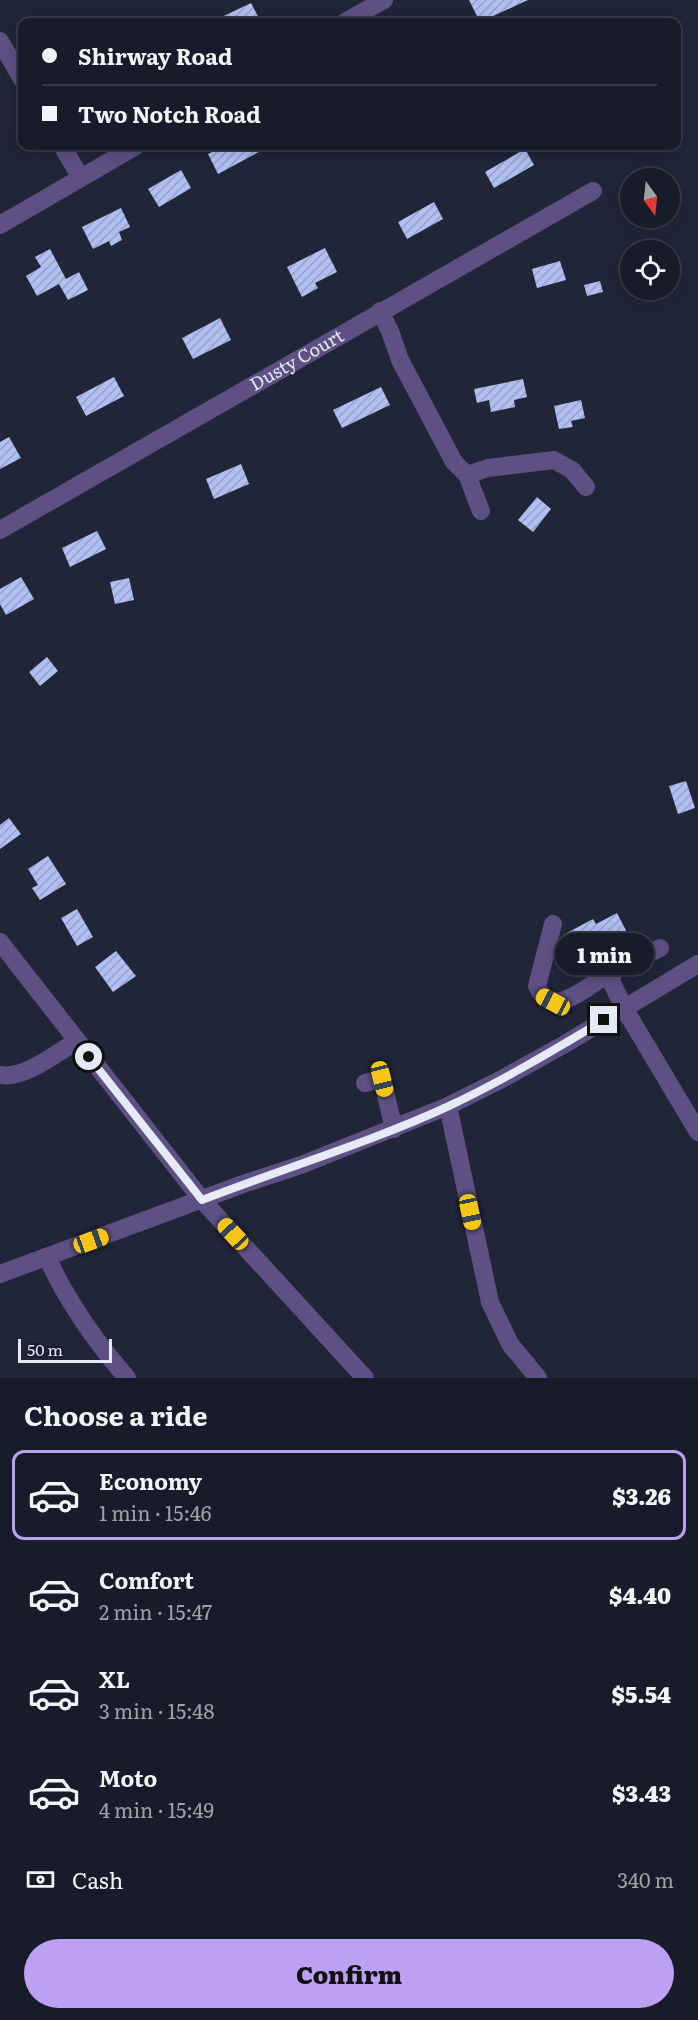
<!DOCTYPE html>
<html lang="en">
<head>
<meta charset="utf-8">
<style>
	:root { --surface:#181c2a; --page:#212532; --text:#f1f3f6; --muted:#9fa1a8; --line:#363a47; --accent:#bca0f2 }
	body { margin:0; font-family:Literata,serif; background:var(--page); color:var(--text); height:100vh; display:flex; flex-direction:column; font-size:22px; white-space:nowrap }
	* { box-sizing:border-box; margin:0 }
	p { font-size:20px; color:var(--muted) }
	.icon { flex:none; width:33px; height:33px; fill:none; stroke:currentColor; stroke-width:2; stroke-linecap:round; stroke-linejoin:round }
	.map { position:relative; height:1378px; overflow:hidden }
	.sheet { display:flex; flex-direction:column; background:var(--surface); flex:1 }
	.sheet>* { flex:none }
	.banner { position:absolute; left:18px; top:18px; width:663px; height:132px; border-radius:12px; box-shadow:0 3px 15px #0003,0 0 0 2px var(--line); display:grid; align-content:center; height:132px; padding:0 24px; background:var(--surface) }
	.needle { width:39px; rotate:165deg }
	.fabs { position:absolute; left:620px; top:168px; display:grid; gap:12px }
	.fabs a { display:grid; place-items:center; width:60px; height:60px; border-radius:50%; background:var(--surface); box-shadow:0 3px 15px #0003,0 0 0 2px var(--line); font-size:30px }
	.scale { position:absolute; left:18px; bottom:15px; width:94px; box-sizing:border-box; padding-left:6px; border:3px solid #e6e9f6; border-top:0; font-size:16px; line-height:21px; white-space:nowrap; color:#e6e9f6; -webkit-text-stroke:4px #171c2e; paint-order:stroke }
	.end { position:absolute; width:27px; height:27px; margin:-14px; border:8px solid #e6e9f6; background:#111; box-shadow:0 0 0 3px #111 }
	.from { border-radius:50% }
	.bubble { position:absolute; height:42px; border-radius:21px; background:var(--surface); box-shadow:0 3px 15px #0003,0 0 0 2px var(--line); font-size:20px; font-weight:800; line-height:42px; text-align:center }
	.car { position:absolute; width:18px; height:36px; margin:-18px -9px; border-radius:8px; box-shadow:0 0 4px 2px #0007; background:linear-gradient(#f5c518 24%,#345 0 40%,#f5c518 0 76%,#345 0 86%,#f5c518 0) }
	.banner b { display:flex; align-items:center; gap:21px; height:57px; font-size:22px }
	.banner b+b { border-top:2px solid var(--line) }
	.banner i { width:15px; height:15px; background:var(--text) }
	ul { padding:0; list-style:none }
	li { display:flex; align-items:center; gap:18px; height:90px; margin:0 12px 9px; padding:0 12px; border:3px solid transparent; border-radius:12px }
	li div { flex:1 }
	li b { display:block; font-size:22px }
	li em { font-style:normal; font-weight:800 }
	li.selected { border-color:var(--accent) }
	li>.icon { width:54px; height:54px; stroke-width:1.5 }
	h2 { padding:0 24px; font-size:27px; line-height:72px }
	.pay { display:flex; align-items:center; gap:15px; height:66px; padding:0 24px; font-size:22px }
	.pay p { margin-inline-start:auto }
	.primary-button { display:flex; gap:12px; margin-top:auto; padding:12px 24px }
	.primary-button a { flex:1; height:69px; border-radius:36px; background:var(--accent); color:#111; font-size:24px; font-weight:800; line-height:69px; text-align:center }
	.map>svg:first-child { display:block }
	.building { fill:url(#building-hatch) }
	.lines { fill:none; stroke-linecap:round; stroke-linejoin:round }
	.minor { stroke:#5e5083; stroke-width:18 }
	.route { stroke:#e6e9f6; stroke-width:8 }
	.labels { text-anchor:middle; stroke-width:6; stroke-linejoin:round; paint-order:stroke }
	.street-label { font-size:18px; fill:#e6e9f6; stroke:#171c2e }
</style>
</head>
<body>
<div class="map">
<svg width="698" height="1378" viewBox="0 0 698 1378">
	<defs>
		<pattern id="building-hatch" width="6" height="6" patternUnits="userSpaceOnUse" patternTransform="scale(1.5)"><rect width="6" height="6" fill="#b0bff2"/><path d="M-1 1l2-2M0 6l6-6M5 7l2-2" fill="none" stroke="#95a1c8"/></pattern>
	</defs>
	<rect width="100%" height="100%" fill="#202538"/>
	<g class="building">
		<polygon points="469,0 528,0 480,22"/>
		<polygon points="251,3 261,22 211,22"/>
		<polygon points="225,146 270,146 218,174 208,154"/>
		<polygon points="525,149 534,165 494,188 485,172"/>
		<polygon points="181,170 191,188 159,207 148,189"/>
		<polygon points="434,202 443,219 407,239 398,222"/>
		<polygon points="121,208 130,227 119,232 122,240 111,246 109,241 93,249 82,227"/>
		<polygon points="325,248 337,272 315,283 318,288 302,297 287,267"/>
		<polygon points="50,249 66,279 79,272 88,290 68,300 59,284 37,296 26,276 41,267 35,257"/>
		<polygon points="560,261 566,280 537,288 532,269"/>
		<polygon points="600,281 603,292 587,296 584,285"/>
		<polygon points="220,318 231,340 193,359 182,338"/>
		<polygon points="114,377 124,396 86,416 76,397"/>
		<polygon points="523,379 527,397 514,400 515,407 491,412 489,400 477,403 474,389"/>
		<polygon points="381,387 390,405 342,428 333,410"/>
		<polygon points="581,400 585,418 571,421 573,427 559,429 554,406"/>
		<polygon points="9,437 21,458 0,469 0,442"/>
		<polygon points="241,464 249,484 214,499 206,479"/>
		<polygon points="537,497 551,509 533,532 518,520"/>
		<polygon points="97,531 106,549 70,567 62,548"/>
		<polygon points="21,577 34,599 6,615 0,604 0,589"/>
		<polygon points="129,578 134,600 115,604 110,582"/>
		<polygon points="47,657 58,671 40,686 29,672"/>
		<polygon points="686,781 695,808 678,814 669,786"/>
		<polygon points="9,818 21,834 0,849 0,825"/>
		<polygon points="48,856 66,884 40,900 32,888 38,885 28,869"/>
		<polygon points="77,909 93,937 77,946 61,918"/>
		<polygon points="617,913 631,940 581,967 563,935 593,919 596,924"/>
		<polygon points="116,951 136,976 113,992 95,967"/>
	</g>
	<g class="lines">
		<g class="minor">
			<polyline points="345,22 384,0"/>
			<polyline points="0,41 22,79"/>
			<polyline points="62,146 81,178"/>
			<polyline points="0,225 136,146"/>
			<polyline points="380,311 390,331 400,360 454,462 467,475 481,511"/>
			<polyline points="467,475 488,468 554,460 572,470 586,487"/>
			<path id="s1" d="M 0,530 L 593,191"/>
			<path d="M 553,924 L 537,986 C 552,1019 583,990 603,977 L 611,981 L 624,1008 L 698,1132"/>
			<polyline points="0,942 202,1200 365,1378"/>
			<polyline points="611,981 614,971 660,948"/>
			<path d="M 0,1075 C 25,1079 55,1054 77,1041"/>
			<polyline points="365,1083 382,1079 394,1129"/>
			<polyline points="448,1106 490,1302 510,1344 538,1378"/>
			<path d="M 47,1257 C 67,1301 95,1341 127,1378"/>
			<polyline points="0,1274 243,1184 301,1165 448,1106 502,1079 565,1044 698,964"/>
		</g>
	</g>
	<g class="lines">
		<path class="route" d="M 89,1057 L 202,1200 C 284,1168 369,1143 449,1106 C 502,1081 554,1050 604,1020"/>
	</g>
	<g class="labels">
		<g class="street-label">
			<text dy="6" stroke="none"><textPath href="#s1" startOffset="342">Dusty Court</textPath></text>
		</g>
	</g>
</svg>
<div class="fabs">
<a><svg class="needle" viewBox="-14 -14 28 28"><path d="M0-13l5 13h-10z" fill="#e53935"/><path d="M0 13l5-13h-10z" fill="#9fa1a8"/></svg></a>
<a><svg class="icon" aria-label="locate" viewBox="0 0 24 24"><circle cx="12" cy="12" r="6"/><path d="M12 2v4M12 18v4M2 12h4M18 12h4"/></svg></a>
</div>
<div class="scale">50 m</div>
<i class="end from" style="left:89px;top:1057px"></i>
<i class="end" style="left:604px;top:1020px"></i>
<div class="bubble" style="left:555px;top:933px;width:99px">1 min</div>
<i class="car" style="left:553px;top:1002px;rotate:298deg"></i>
<i class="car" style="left:382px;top:1079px;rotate:166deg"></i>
<i class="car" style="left:470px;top:1212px;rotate:168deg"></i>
<i class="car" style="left:233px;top:1234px;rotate:317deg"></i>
<i class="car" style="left:91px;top:1241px;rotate:70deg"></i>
<div class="banner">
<b><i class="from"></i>Shirway Road</b>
<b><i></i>Two Notch Road</b>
</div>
</div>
<section class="sheet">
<h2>Choose a ride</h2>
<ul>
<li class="selected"><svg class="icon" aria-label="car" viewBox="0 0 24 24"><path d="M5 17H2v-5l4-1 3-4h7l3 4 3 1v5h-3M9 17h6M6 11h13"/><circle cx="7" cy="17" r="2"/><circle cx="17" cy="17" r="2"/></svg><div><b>Economy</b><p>1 min · 15:46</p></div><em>$3.26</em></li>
<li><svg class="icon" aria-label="car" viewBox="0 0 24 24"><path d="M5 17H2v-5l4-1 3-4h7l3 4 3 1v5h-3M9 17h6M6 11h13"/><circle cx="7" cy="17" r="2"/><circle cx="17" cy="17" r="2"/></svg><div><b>Comfort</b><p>2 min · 15:47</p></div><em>$4.40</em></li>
<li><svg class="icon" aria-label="car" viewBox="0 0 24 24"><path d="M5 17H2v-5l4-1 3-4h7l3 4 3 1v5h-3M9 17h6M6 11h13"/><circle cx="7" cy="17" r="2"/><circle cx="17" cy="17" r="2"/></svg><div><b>XL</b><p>3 min · 15:48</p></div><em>$5.54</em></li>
<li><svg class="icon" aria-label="car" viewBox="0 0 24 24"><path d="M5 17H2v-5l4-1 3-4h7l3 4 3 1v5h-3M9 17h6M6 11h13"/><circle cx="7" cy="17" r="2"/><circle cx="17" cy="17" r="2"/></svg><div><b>Moto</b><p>4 min · 15:49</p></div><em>$3.43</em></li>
</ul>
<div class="pay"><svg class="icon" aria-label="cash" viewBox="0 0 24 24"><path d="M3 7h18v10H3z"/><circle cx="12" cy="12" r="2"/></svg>Cash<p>340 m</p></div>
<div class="primary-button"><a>Confirm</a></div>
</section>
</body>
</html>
